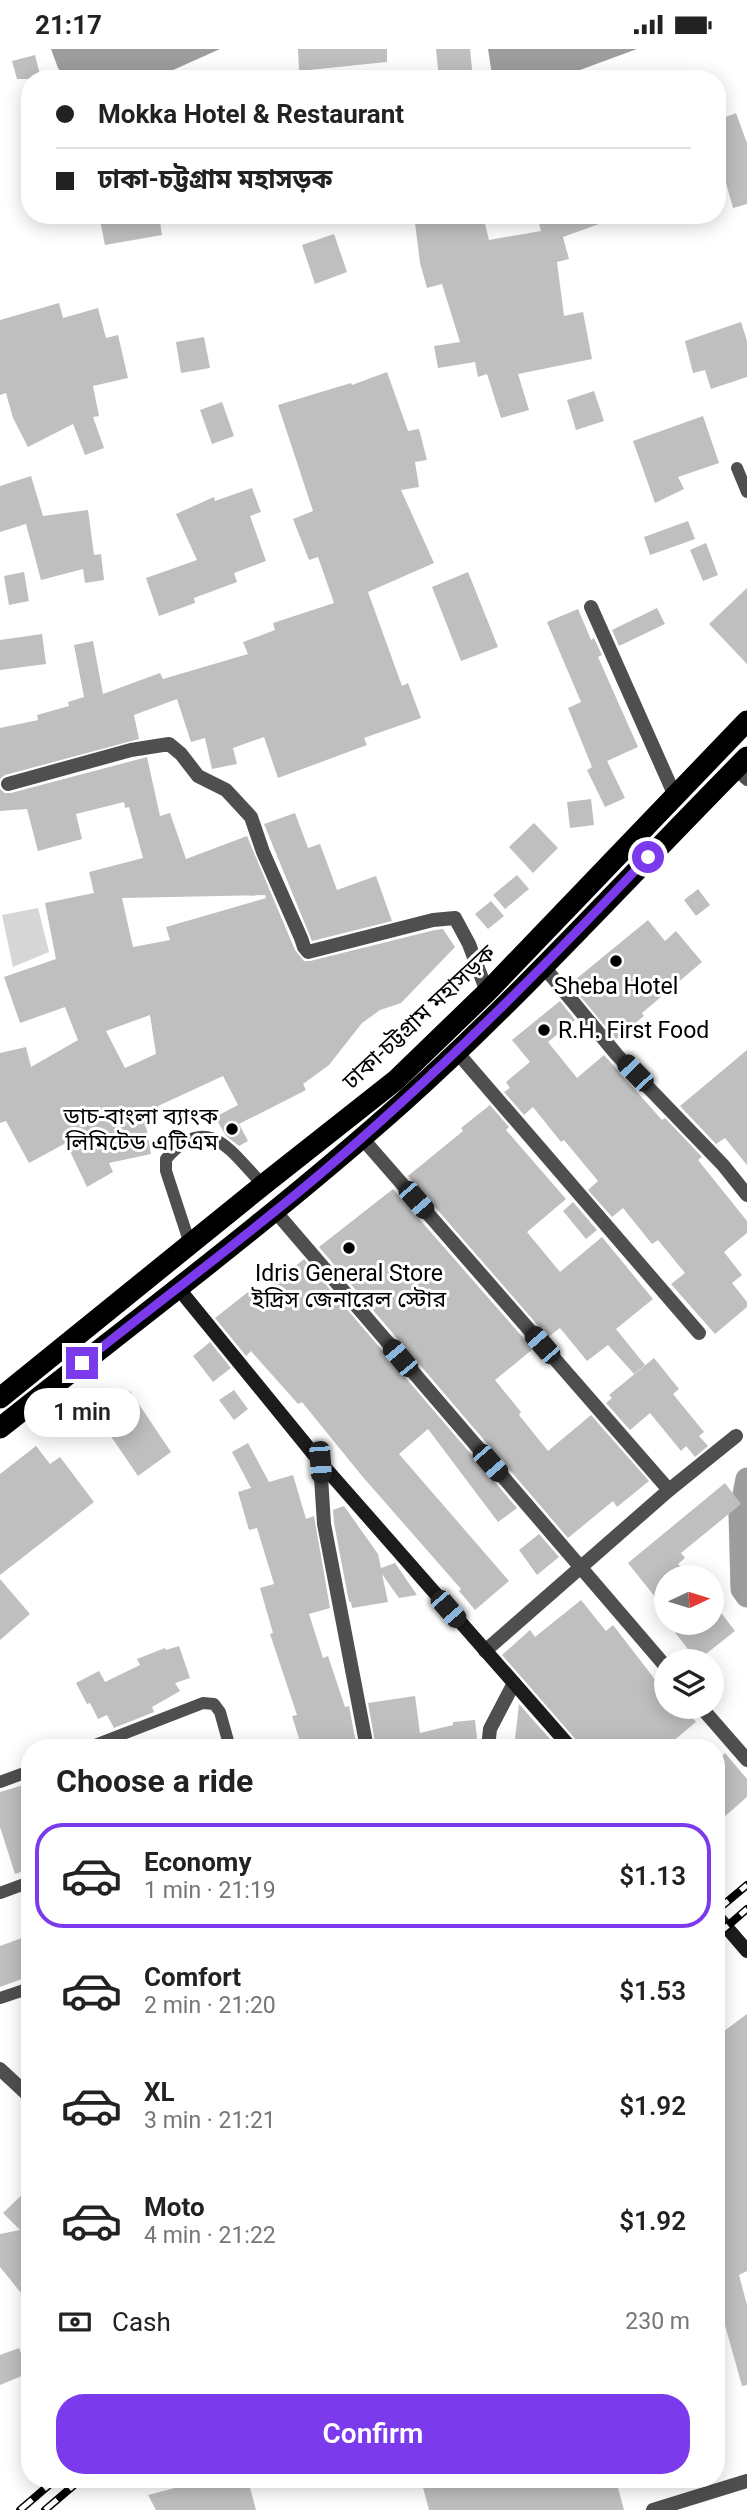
<!DOCTYPE html>
<html lang="en">
<head>
<meta charset="utf-8">
<style>
	:root { --surface:#fff; --page:#f6f6f6; --text:#222; --muted:#767676; --line:#e0e0e0; --accent:#7c3aed }
	body { margin:0; font-family:Roboto,"Noto Sans Bengali",sans-serif; background:var(--page); color:var(--text); height:100vh; display:flex; flex-direction:column; font-size:26px; white-space:nowrap }
	* { box-sizing:border-box; margin:0 }
	p { font-size:23px; color:var(--muted) }
	.icon { flex:none; width:38px; height:38px; fill:none; stroke:currentColor; stroke-width:2; stroke-linecap:round; stroke-linejoin:round }
	.map { position:relative; flex:1; overflow:hidden }
	.panel { position:absolute; left:21px; top:1690px; width:704px; height:749px; display:flex; flex-direction:column; background:var(--surface); border-radius:28px; box-shadow:0 4px 18px #0003 }
	.panel>* { flex:none }
	.hud { position:absolute; left:21px; top:21px; width:705px; height:154px; border-radius:28px; box-shadow:0 4px 18px #0003; display:grid; align-content:center; height:154px; padding:0 35px; background:var(--surface) }
	.needle { width:46px; rotate:86deg }
	.controls { position:absolute; left:654px; top:1516px; display:grid; gap:14px }
	.controls a { display:grid; place-items:center; width:70px; height:70px; border-radius:50%; background:var(--surface); box-shadow:0 4px 18px #0003; font-size:35px }
	.end { position:absolute; width:32px; height:32px; margin:-16px; border:9px solid #7c3aed; background:#fff; box-shadow:0 0 0 4px #fff }
	.from { border-radius:50% }
	.bubble { position:absolute; height:49px; border-radius:24px; background:var(--surface); box-shadow:0 4px 18px #0003; font-size:23px; font-weight:600; line-height:49px; text-align:center }
	.car { position:absolute; width:21px; height:42px; margin:-21px -10px; border-radius:9px; box-shadow:0 0 5px 2px #0007; background:linear-gradient(#222 24%,#8ab4d8 0 40%,#222 0 76%,#8ab4d8 0 86%,#222 0) }
	.hud b { display:flex; align-items:center; gap:24px; height:66px; font-size:26px }
	.hud b+b { border-top:2px solid var(--line) }
	.hud i { width:18px; height:18px; background:var(--text) }
	ul { padding:0; list-style:none }
	li { display:flex; align-items:center; gap:21px; height:105px; margin:0 14px 10px; padding:0 21px; border:4px solid transparent; border-radius:28px }
	li div { flex:1 }
	li b { display:block; font-size:26px }
	li em { font-style:normal; font-weight:600 }
	li.on { border-color:var(--accent) }
	li>.icon { width:63px; height:63px; stroke-width:1.5 }
	h2 { padding:0 35px; font-size:32px; line-height:84px }
	.pay { display:flex; align-items:center; gap:18px; height:77px; padding:0 35px; font-size:26px }
	.pay p { margin-inline-start:auto }
	.button { display:flex; gap:14px; margin-top:auto; padding:14px 35px }
	.button a { flex:1; height:80px; border-radius:28px; background:var(--accent); color:#fff; font-size:28px; font-weight:600; line-height:80px; text-align:center }
	.status { display:flex; justify-content:space-between; align-items:center; height:49px; padding:0 35px; background:var(--surface); direction:ltr }
	.status svg { height:19px; fill:currentColor }
	.map>svg:first-child { display:block }
	.green { fill:#d6d6d6 }
	.water { fill:#9d9d9d }
	.lines { fill:none; stroke-linecap:round; stroke-linejoin:round }
	.canal { stroke:#9d9d9d; stroke-width:23 }
	.building { fill:#bfbfbf; fill-rule:evenodd }
	.lane { stroke:#4f4f4f; stroke-width:12 }
	.street { stroke:#4f4f4f; stroke-width:14 }
	.secondary { stroke:#1c1c1c; stroke-width:14 }
	.highway { stroke:#000; stroke-width:21 }
	.rail-casing { stroke:#000; stroke-width:8 }
	.rail { stroke:#fff; stroke-width:5; stroke-dasharray:16; stroke-linecap:butt }
	.route { stroke:#7c3aed; stroke-width:9 }
	.poi-dot { fill:#000; stroke:#fff; stroke-width:2.5 }
	.labels { text-anchor:middle; stroke-width:6; stroke-linejoin:round; paint-order:stroke }
	.poi-label { font-size:23px; fill:#000; stroke:#fff }
	.street-label { font-size:23px; fill:#000; stroke:#fff }
</style>
</head>
<body>
<div class="status"><b>21:17</b><svg viewBox="0 0 49 12"><path d="M0 12V9h3v3zM5 12V6h3v6zM10 12V3h3v9zM15 12V0h3v12zM26 1h20v11H26zM47 4h2v5h-2z"/></svg></div>
<div class="map">
<svg width="747" height="2461" viewBox="0 0 747 2461">
	<rect width="100%" height="100%" fill="#fff"/>
	<polygon class="green" points="38,859 49,903 13,918 2,866"/>
	<g class="water">
		<polygon points="51,0 220,0 153,30 65,30 58,19"/>
		<polygon points="488,0 637,0 580,21 563,23 546,30 497,30 492,26"/>
	</g>
	<g class="lines">
		<polyline class="canal" points="747,1430 740,1465 742,1540 747,1547"/>
	</g>
	<g class="building">
		<polygon points="298,0 387,0 387,13 299,22"/>
		<polygon points="436,0 470,0 473,30 439,30"/>
		<polygon points="35,6 41,30 17,30 12,12"/>
		<polygon points="736,64 747,94 747,155 733,159 718,105 718,71"/>
		<polygon points="99,166 159,166 162,186 105,196"/>
		<polygon points="414,166 483,166 489,191 541,182 537,166 618,166 618,168 563,188 569,210 557,213 564,267 583,263 592,310 518,325 529,361 501,369 487,325 478,328 475,313 438,319 434,297 460,293 442,235 427,239 420,214"/>
		<polygon points="334,185 347,223 315,235 302,196"/>
		<polygon points="59,254 63,269 98,259 106,289 118,286 128,329 93,337 99,367 93,368 104,399 85,406 73,375 28,398 13,369 6,344 0,346 0,271"/>
		<polygon points="741,273 747,292 747,328 711,340 705,321 693,324 685,292"/>
		<polygon points="204,288 210,319 181,324 176,293"/>
		<polygon points="387,323 408,382 419,380 427,411 415,413 419,438 401,441 434,514 368,543 402,637 408,634 421,669 364,689 367,696 278,729 264,688 233,699 237,715 212,720 205,689 191,693 177,650 134,666 139,690 5,726 0,730 0,679 38,671 37,666 69,657 68,653 84,648 74,596 93,592 103,645 160,624 163,630 248,605 243,593 275,581 273,574 334,554 318,508 309,511 293,470 313,462 278,356 351,334 352,336"/>
		<polygon points="594,342 604,372 576,381 567,351"/>
		<polygon points="222,353 234,387 212,395 200,361"/>
		<polygon points="703,367 719,414 678,428 684,440 655,454 633,392"/>
		<polygon points="31,427 43,467 88,461 94,506 101,505 104,531 85,534 83,520 41,531 26,475 0,483 0,437"/>
		<polygon points="252,439 261,463 250,467 266,512 234,524 237,533 194,549 195,554 159,567 146,529 197,511 176,465 214,448 215,452"/>
		<polygon points="688,472 695,490 650,506 644,488"/>
		<polygon points="706,494 718,526 703,532 690,501"/>
		<polygon points="24,523 29,552 9,556 4,527"/>
		<polygon points="468,523 498,598 461,612 432,538"/>
		<polygon points="747,539 747,615 709,575"/>
		<polygon points="657,559 665,575 619,597 612,581"/>
		<polygon points="578,560 591,591 594,589 602,606 598,608 638,698 607,712 625,749 605,758 587,721 592,718 568,659 581,653 547,573"/>
		<polygon points="42,585 46,615 0,621 0,591"/>
		<path d="M 147,708 L 160,767 L 170,764 L 186,810 L 247,787 L 295,901 L 304,912 L 310,912 L 435,881 L 443,880 L 455,898 L 401,954 L 380,961 L 362,974 L 329,1016 L 303,1035 L 306,1041 L 239,1075 L 248,1092 L 239,1097 L 226,1087 L 215,1068 L 238,1056 L 223,1027 L 158,1057 L 161,1064 L 145,1071 L 151,1105 L 109,1114 L 113,1123 L 87,1138 L 66,1094 L 29,1114 L 6,1072 L 0,1074 L 0,1004 L 26,998 L 31,1018 L 78,991 L 65,958 L 20,974 L 4,928 L 56,910 L 45,854 L 94,844 L 89,823 L 143,809 L 129,758 L 125,759 L 124,753 L 76,765 L 82,790 L 38,802 L 27,760 L 0,762 L 0,740 L 5,744 L 11,744 ZM 265,846 L 266,849 L 166,878 L 170,891 L 133,898 L 122,849 ZM 150,966 L 156,1005 L 125,1019 L 106,982 Z"/>
		<polygon points="591,750 594,776 570,779 567,753"/>
		<polygon points="295,764 308,799 320,795 337,841 376,827 392,872 312,892 264,775"/>
		<polygon points="534,774 558,799 533,824 509,798"/>
		<polygon points="517,826 529,840 505,860 493,846"/>
		<polygon points="698,840 710,856 696,867 684,851"/>
		<polygon points="491,852 504,867 488,880 475,865"/>
		<polygon points="648,871 665,892 676,882 702,913 642,964 644,967 616,990 570,935"/>
		<polygon points="560,952 575,971 548,993 577,1029 604,1006 662,1071 665,1069 702,1108 698,1111 747,1172 747,1184 724,1203 742,1226 732,1234 747,1253 747,1258 715,1285 671,1235 685,1224 658,1191 652,1195 623,1159 612,1168 588,1141 598,1132 564,1091 561,1093 533,1058 524,1066 504,1043 510,1039 506,1033 530,1013 512,991"/>
		<polygon points="747,1001 747,1116 725,1089 716,1095 680,1057"/>
		<polygon points="490,1056 509,1078 506,1081 566,1150 527,1183 560,1223 602,1188 653,1250 616,1280 645,1316 634,1325 608,1296 587,1312 560,1279 548,1288 408,1127 463,1082 461,1079"/>
		<polygon points="393,1140 533,1300 495,1331 521,1363 519,1366 548,1402 591,1366 649,1432 617,1458 613,1452 568,1489 319,1198"/>
		<polygon points="573,1153 597,1181 586,1190 563,1162"/>
		<polygon points="304,1210 517,1459 498,1473 428,1380 399,1405 509,1532 475,1561 459,1542 461,1540 362,1427 302,1353 298,1355 251,1302 246,1307 215,1269 248,1243 254,1251"/>
		<polygon points="210,1293 231,1319 213,1333 193,1307"/>
		<polygon points="654,1309 679,1340 673,1345 704,1383 699,1387 708,1397 695,1408 686,1397 681,1402 650,1364 630,1381 606,1354 612,1349 609,1346"/>
		<polygon points="234,1341 248,1360 234,1371 219,1351"/>
		<polygon points="130,1342 171,1403 138,1427 91,1358 110,1345 115,1353"/>
		<polygon points="248,1394 269,1433 293,1426 306,1470 314,1467 330,1559 309,1565 323,1609 328,1607 345,1658 349,1657 357,1699 302,1699 292,1667 297,1666 270,1585 273,1584 260,1539 274,1535 257,1479 249,1481 238,1443 251,1439 232,1403"/>
		<polygon points="36,1397 50,1415 60,1408 94,1453 0,1526 0,1425"/>
		<polygon points="725,1434 741,1455 681,1504 685,1509 678,1515 688,1528 667,1528 667,1563 628,1514"/>
		<polygon points="344,1457 378,1505 381,1519 395,1514 417,1546 399,1549 382,1525 388,1553 352,1559 351,1553 349,1553 334,1474 333,1461"/>
		<polygon points="539,1485 559,1508 537,1526 519,1501"/>
		<polygon points="0,1530 30,1565 0,1591"/>
		<polygon points="581,1551 606,1582 613,1576 667,1646 667,1657 683,1657 696,1673 665,1699 580,1699 578,1693 502,1606 530,1581 535,1588"/>
		<polygon points="712,1552 735,1582 697,1612 667,1573 712,1573"/>
		<polygon points="179,1597 190,1629 175,1634 180,1642 152,1658 154,1663 114,1679 107,1666 98,1670 90,1654 87,1655 76,1634 99,1622 105,1633 140,1616 137,1610 165,1599 166,1601"/>
		<polygon points="415,1647 420,1684 453,1676 453,1673 475,1671 478,1699 376,1699 368,1654"/>
		<polygon points="519,1655 558,1699 514,1699"/>
		<polygon points="725,1704 747,1730 747,1748 716,1775 716,1713"/>
		<polygon points="30,1734 30,1820 15,1825 0,1778 0,1743"/>
		<polygon points="30,1886 30,1927 0,1938 0,1897"/>
		<polygon points="747,1965 747,2222 739,2226 747,2256 747,2336 742,2337 716,2244 716,1988"/>
		<polygon points="30,2138 30,2255 0,2218 0,2185 20,2181 3,2164"/>
		<polygon points="19,2299 29,2324 0,2336 0,2306"/>
		<polygon points="205,2431 248,2431 256,2461 156,2461 148,2446"/>
		<polygon points="421,2431 616,2431 624,2461 429,2461"/>
	</g>
	<g class="lines">
		<g class="lane">
			<polyline points="737,419 747,443"/>
			<polyline points="735,720 747,731"/>
			<path d="M 190,1195 L 166,1122 L 166,1110 C 208,1061 231,1103 263,1136"/>
			<polyline points="87,1699 203,1654 214,1655 220,1663 230,1699"/>
			<polyline points="0,1733 30,1722"/>
			<polyline points="0,1844 30,1833"/>
			<polyline points="0,1949 30,1939"/>
		</g>
		<g class="street">
			<polyline points="591,558 675,747"/>
			<polyline points="8,735 131,701 169,695 181,705 198,727 226,741 251,768 263,803 301,889 304,898 308,903 433,871 455,869 469,895 487,943"/>
			<polyline points="544,918 617,1006 723,1116 747,1146"/>
			<polyline points="456,1002 699,1284"/>
			<polyline points="362,1089 669,1441"/>
			<polyline points="275,1162 667,1619"/>
			<polyline points="320,1413 324,1475 367,1699"/>
			<polyline points="485,1602 669,1441 736,1387"/>
			<polyline points="700,1657 747,1711"/>
			<polyline points="488,1699 490,1680 514,1634"/>
			<polyline points="0,2020 30,2048"/>
			<polyline points="653,2461 747,2432"/>
		</g>
		<g class="secondary">
			<polyline points="179,1240 320,1413 571,1699"/>
			<polyline points="716,1866 747,1902"/>
		</g>
		<g class="highway">
			<polyline points="0,1349 263,1136 396,1031 487,943 747,672"/>
			<path d="M 0,1379 C 136,1271 274,1168 403,1053 C 524,944 633,823 747,708"/>
		</g>
		<defs>
			<g id="rail">
				<polyline points="716,1862 747,1836"/>
				<polyline points="716,1887 747,1860"/>
				<polyline points="20,2461 55,2431"/>
				<polyline points="45,2461 80,2431"/>
			</g>
		</defs>
		<use href="#rail" class="rail-casing"/>
		<use href="#rail" class="rail"/>
	</g>
	<g class="lines">
		<path class="route" d="M 82,1314 C 161,1251 242,1191 319,1126 C 436,1027 543,919 648,808"/>
	</g>
	<g class="poi-dot">
		<circle cx="616" cy="912" r="7"/>
		<circle cx="544" cy="981" r="7"/>
		<circle cx="232" cy="1080" r="7"/>
		<circle cx="349" cy="1199" r="7"/>
	</g>
	<g class="labels">
		<g class="poi-label">
			<text x="616" y="945">Sheba Hotel</text>
			<text x="558" y="989" text-anchor="start">R.H. First Food</text>
			<text x="218" y="1075" text-anchor="end">ডাচ-বাংলা ব্যাংক<tspan x="218" dy="26">লিমিটেড এটিএম</tspan></text>
			<text x="349" y="1232">Idris General Store<tspan x="349" dy="26">ইদ্রিস জেনারেল স্টোর</tspan></text>
		</g>
		<g class="street-label">
			<text transform="translate(419 968) rotate(-43)" y="8">ঢাকা-চট্টগ্রাম মহাসড়ক</text>
		</g>
	</g>
</svg>
<div class="controls">
<a><svg class="needle" viewBox="-14 -14 28 28"><path d="M0-13l5 13h-10z" fill="#e53935"/><path d="M0 13l5-13h-10z" fill="#767676"/></svg></a>
<a><svg class="icon" aria-label="layers" viewBox="0 0 24 24"><path d="M12 4l9 5-9 5-9-5zM3 14l9 5 9-5"/></svg></a>
</div>
<i class="end from" style="left:648px;top:808px"></i>
<i class="end" style="left:82px;top:1314px"></i>
<div class="bubble" style="left:24px;top:1339px;width:116px">1 min</div>
<i class="car" style="left:635px;top:1024px;rotate:316deg"></i>
<i class="car" style="left:416px;top:1151px;rotate:139deg"></i>
<i class="car" style="left:542px;top:1296px;rotate:319deg"></i>
<i class="car" style="left:400px;top:1309px;rotate:320deg"></i>
<i class="car" style="left:320px;top:1413px;rotate:176deg"></i>
<i class="car" style="left:490px;top:1414px;rotate:139deg"></i>
<i class="car" style="left:448px;top:1560px;rotate:139deg"></i>
<div class="hud">
<b><i class="from"></i>Mokka Hotel &amp; Restaurant</b>
<b><i></i>ঢাকা-চট্টগ্রাম মহাসড়ক</b>
</div>
<section class="panel">
<h2>Choose a ride</h2>
<ul>
<li class="on"><svg class="icon" aria-label="car" viewBox="0 0 24 24"><path d="M5 17H2v-5l4-1 3-4h7l3 4 3 1v5h-3M9 17h6M6 11h13"/><circle cx="7" cy="17" r="2"/><circle cx="17" cy="17" r="2"/></svg><div><b>Economy</b><p>1 min · 21:19</p></div><em>$1.13</em></li>
<li><svg class="icon" aria-label="car" viewBox="0 0 24 24"><path d="M5 17H2v-5l4-1 3-4h7l3 4 3 1v5h-3M9 17h6M6 11h13"/><circle cx="7" cy="17" r="2"/><circle cx="17" cy="17" r="2"/></svg><div><b>Comfort</b><p>2 min · 21:20</p></div><em>$1.53</em></li>
<li><svg class="icon" aria-label="car" viewBox="0 0 24 24"><path d="M5 17H2v-5l4-1 3-4h7l3 4 3 1v5h-3M9 17h6M6 11h13"/><circle cx="7" cy="17" r="2"/><circle cx="17" cy="17" r="2"/></svg><div><b>XL</b><p>3 min · 21:21</p></div><em>$1.92</em></li>
<li><svg class="icon" aria-label="car" viewBox="0 0 24 24"><path d="M5 17H2v-5l4-1 3-4h7l3 4 3 1v5h-3M9 17h6M6 11h13"/><circle cx="7" cy="17" r="2"/><circle cx="17" cy="17" r="2"/></svg><div><b>Moto</b><p>4 min · 21:22</p></div><em>$1.92</em></li>
</ul>
<div class="pay"><svg class="icon" aria-label="cash" viewBox="0 0 24 24"><path d="M3 7h18v10H3z"/><circle cx="12" cy="12" r="2"/></svg>Cash<p>230 m</p></div>
<div class="button"><a>Confirm</a></div>
</section>
</div>
</body>
</html>
